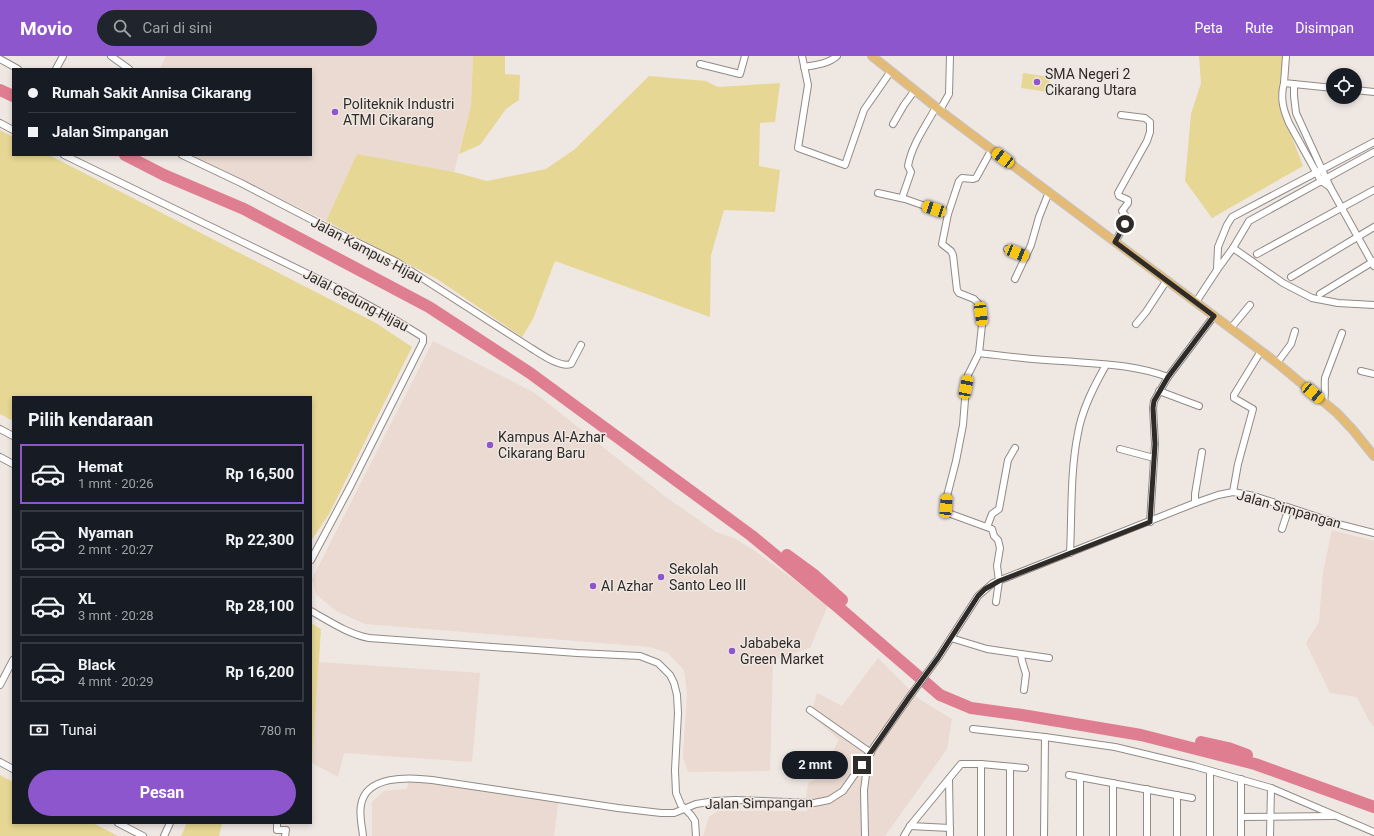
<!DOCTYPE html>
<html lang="id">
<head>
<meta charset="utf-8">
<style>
	:root { --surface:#171b24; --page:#20242c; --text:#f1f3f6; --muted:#9ea1a6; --line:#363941; --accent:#8d56cd }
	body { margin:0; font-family:Roboto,sans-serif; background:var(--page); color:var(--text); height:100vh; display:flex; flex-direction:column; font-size:15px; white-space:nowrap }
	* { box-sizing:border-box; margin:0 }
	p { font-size:13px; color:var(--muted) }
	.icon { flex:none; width:22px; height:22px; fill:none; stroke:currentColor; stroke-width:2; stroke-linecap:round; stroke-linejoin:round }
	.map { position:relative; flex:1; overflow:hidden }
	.drawer { position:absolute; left:12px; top:340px; width:300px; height:428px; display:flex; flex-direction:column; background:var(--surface); border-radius:0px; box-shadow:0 2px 6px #0003 }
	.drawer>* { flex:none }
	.banner { position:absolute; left:12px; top:12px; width:300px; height:88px; border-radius:0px; box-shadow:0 2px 6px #0003; display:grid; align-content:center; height:88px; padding:0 16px; background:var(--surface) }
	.controls { position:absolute; left:1326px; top:12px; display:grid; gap:8px }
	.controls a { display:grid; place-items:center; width:36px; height:36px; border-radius:50%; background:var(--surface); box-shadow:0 2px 6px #0003; font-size:20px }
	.end { position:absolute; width:18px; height:18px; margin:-9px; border:5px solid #2e2b29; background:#fff; box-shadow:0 0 0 2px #fff }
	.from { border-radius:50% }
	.bubble { position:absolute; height:28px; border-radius:14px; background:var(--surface); box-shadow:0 2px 6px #0003; font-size:13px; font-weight:700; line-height:28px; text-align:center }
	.car { position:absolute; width:12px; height:24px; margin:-12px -6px; border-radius:5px; box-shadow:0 0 3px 1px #0007; background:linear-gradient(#f5c518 24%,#345 0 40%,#f5c518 0 76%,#345 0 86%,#f5c518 0) }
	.banner b { display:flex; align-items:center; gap:14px; height:38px; font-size:15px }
	.banner b+b { border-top:1px solid var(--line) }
	.banner i { width:10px; height:10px; background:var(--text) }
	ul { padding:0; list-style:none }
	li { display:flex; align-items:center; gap:12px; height:60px; margin:0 8px 6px; padding:0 8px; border:2px solid var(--line); border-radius:0px }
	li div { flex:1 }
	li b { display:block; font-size:15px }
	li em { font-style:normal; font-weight:700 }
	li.selected { border-color:var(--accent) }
	li>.icon { width:36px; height:36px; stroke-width:1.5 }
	h2 { padding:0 16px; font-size:18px; line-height:48px }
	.pay { display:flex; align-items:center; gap:10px; height:44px; padding:0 16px; font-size:15px }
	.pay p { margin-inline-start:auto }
	.button { display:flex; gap:8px; margin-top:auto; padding:8px 16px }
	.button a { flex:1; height:46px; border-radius:24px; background:var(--accent); color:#fff; font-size:16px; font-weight:700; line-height:46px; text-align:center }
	header { display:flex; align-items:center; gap:24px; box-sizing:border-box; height:56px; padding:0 20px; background:var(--accent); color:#fff }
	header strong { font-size:19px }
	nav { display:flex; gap:22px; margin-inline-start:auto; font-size:14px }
	.search { width:280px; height:36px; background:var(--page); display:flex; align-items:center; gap:10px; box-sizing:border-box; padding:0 14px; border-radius:22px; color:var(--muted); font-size:15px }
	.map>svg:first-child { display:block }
	.built { fill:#eadad1 }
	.green { fill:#e7d794 }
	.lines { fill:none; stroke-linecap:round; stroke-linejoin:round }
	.river { stroke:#e07e91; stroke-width:12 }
	.minor-casing { stroke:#928a86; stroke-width:8 }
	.major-casing { stroke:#c4c4c3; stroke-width:10 }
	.minor { stroke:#fff; stroke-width:6 }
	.major { stroke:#e3bb76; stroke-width:8 }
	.route { stroke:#2e2b29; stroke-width:5 }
	.poi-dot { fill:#8d56cd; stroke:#efe7e2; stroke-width:1.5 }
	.labels { text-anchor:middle; stroke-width:3; stroke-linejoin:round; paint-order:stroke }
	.poi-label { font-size:14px; fill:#2e2b29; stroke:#efe7e2; text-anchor:start }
	.street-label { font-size:14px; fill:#2e2b29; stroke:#efe7e2 }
</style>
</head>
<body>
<header>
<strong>Movio</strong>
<div class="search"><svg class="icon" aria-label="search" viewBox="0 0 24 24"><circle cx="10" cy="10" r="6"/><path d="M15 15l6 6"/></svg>Cari di sini</div>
<nav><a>Peta</a><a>Rute</a><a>Disimpan</a></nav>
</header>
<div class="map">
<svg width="1374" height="780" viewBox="0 0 1374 780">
	<rect width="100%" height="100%" fill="#efe7e2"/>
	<g class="built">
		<polygon points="166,0 473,0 471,49 454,116 357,99 326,165 192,99 311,99 311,13 160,13"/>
		<polygon points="433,285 535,337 667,442 716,476 734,482 755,495 828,549 810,592 773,604 770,715 688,716 683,701 687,638 684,614 668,597 650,591 365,568 336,555 316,538 312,523"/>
		<polygon points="1332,474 1374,485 1374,671 1368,663 1357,641 1330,637 1306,587 1319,566 1323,516"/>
		<polygon points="878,602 919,643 952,663 947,693 885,780 703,780 709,761 718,755 807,755 806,743 808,727 820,720 839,684 811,659 817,637 842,650"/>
		<polygon points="319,606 480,617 472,706 344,697 338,721 312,707"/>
		<polygon points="410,720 559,741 554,780 372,780 372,746 384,735 407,733"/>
	</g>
	<g class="green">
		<polygon points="473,0 505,0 505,18 520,19 519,44 506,53 480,89 459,98 471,49"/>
		<polygon points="1199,0 1283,0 1278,45 1303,110 1212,162 1185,125 1191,58 1201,27"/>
		<polygon points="1023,17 1050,21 1048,36 1021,32"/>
		<polygon points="649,20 706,25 718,31 780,27 775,66 760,67 759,110 780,114 775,156 724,154 711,199 710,261 555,205 533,263 522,281 437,223 326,165 357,98 454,116 487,125 546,113 575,93"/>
		<polygon points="0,74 13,81 13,99 49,99 376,267 412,291 329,458 311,485 311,341 13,341 13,365 0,358"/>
		<polygon points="311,567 321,573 312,707 311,707"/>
		<polygon points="0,719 13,726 13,767 93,767 118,780 0,780"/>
		<polygon points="187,767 222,767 219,780 181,780"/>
	</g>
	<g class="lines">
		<g class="river">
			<polyline points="0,34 13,40"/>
			<polyline points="125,99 164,119 244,153 429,251 530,317 752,480 838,551 940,639 971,652 1022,659 1141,679 1255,708 1374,751"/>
			<polyline points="787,499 813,518 842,544"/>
			<polyline points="1201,686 1228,692 1247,699"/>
		</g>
		<defs>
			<g id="minor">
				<polyline points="111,0 129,13"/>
				<polyline points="802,0 808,29 798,92 845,109 864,54 891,15"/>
				<polyline points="1286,0 1284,27 1333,32"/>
				<polyline points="0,3 18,13"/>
				<polyline points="700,8 740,18 745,0"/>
				<path d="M 804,11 C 816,9 828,8 837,0"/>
				<polyline points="56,13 63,0"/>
				<path d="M 1284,27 C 1280,42 1283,53 1289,67 L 1321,125 L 1330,131"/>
				<polyline points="1294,28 1294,40 1296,57 1330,131 1374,210"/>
				<polyline points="1355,34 1374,36"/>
				<polyline points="940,54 949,38 950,0"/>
				<polyline points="1121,59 1145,62 1150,66 1150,76 1147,85 1118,137 1119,140 1128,144 1128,147 1122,155 1126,160"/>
				<polyline points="0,67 13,74"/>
				<polyline points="893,68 904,49 915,34"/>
				<polyline points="1374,86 1232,161 1227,169 1218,191 1217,214 1233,192 1249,165 1374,96"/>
				<polyline points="992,93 976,122 973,123 962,122 959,125 948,158 942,188 951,195 953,199 957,234 959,237 974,243 978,247 982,269 979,297 968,319 966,331 963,369 956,405 947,440 946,454 948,457 992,473 994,480 998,484 1000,492 997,510 999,525 996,546"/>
				<polyline points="64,99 343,235 397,265 423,281 423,286 351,429 311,504"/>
				<path d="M 182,99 L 241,127 L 320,168 L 397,206 L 531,292 C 541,298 560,312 571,308 L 581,289"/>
				<polyline points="878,137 905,143 948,158"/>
				<path d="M 902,142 L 911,116 L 908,110 C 912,88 926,70 936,51"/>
				<polyline points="1115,186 1125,168"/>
				<polyline points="1233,192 1283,227 1312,242 1338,247 1374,249"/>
				<polyline points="1007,193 1026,201"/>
				<polyline points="1257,198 1374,134"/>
				<polyline points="1291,221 1374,171"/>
				<polyline points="1015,223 1031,189 1039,161 1049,136"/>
				<polyline points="1320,238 1374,205"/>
				<polyline points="1196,246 1217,214"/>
				<polyline points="1136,268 1146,256 1167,224"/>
				<polyline points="1231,272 1250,249"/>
				<path d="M 979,297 C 1006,300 1034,304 1062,305 C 1099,308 1133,308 1168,321"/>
				<polyline points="1277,307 1291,288 1295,275"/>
				<polyline points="1361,315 1374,318"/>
				<polyline points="1159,335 1199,350"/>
				<path d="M 1324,345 C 1326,337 1324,330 1325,322 L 1342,277"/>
				<polyline points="0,373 13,380"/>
				<polyline points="1120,393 1154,402"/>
				<polyline points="0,401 13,408"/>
				<polyline points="1233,436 1238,408 1253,353 1234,342 1234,339 1261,295"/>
				<polyline points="1195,447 1195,438 1202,396"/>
				<polyline points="1150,466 1155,388 1153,352 1154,345 1168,321 1214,260"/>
				<polyline points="987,471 992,458 999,453 1008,404 1015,392"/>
				<polyline points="1282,473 1289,452"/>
				<path d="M 1070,497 C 1072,457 1070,416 1078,377 C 1082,353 1094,330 1106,309"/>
				<path d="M 311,555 C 329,565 348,578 369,582 L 577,597 L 640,600 L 658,607 L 670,619 L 674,627 L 677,639 L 678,657 L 675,714 L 676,737 L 681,749 L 691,759 L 695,765 L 696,780"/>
				<polyline points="951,582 987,593 1049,602"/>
				<polyline points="1021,598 1022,605 1026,618 1024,634"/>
				<polyline points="0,629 13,604"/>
				<polyline points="810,654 871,697"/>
				<polyline points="973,673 1045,681 1115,691 1194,710 1271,732 1374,776"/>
				<polyline points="0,706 13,713"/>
				<polyline points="981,708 981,780"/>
				<polyline points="1069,719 1192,742"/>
				<polyline points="949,723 950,780"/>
				<polyline points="1147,733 1147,780"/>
				<polyline points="1177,739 1177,780"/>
				<polyline points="1241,761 1333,760"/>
				<polyline points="118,767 143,780"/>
				<polyline points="277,767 277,774 286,774 285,780"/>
				<polyline points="910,770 950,772"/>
				<polyline points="164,780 170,767"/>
				<path d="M 363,780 C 362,770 359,759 361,749 C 366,719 409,721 432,724 L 618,752 L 661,757 L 674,757 L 696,748 L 715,745 L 735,744 L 814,747 L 829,744 L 843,735 L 910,640 L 938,602 L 978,540 L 993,527 L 1195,447 L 1218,439 L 1233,436 L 1254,440 L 1342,469 L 1374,477"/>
				<polyline points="865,780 864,734 868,703"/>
				<polyline points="904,780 910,770 961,708 981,708 1025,712"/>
				<polyline points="1010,780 1010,711"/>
				<polyline points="1044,780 1045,681"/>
				<polyline points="1080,780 1080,721"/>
				<polyline points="1113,780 1113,727"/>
				<polyline points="1210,780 1210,715"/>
				<polyline points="1241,780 1241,723"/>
				<polyline points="1270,780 1271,732"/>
			</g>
			<polyline id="major" points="872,0 947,60 1277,307 1337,357 1353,374 1374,400"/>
		</defs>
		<use href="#minor" class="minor-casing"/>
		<use href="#major" class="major-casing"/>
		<use href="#minor" class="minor"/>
		<use href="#major" class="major"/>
	</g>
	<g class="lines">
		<polyline class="route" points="862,709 910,640 938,602 978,540 985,533 999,525 1150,466 1155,388 1153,352 1154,345 1168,321 1214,260 1115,186 1125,168"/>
	</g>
	<g class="poi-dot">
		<circle cx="1037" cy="26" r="4"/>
		<circle cx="335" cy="56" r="4"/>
		<circle cx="490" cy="389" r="4"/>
		<circle cx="661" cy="521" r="4"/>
		<circle cx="593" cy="530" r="4"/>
		<circle cx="732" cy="595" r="4"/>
	</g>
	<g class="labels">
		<g class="poi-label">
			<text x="1045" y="23">SMA Negeri 2<tspan x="1045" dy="16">Cikarang Utara</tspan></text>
			<text x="343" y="53">Politeknik Industri<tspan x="343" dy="16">ATMI Cikarang</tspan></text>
			<text x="498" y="386">Kampus Al-Azhar<tspan x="498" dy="16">Cikarang Baru</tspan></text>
			<text x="669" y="518">Sekolah<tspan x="669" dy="16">Santo Leo III</tspan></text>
			<text x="601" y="535">Al Azhar</text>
			<text x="740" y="592">Jababeka<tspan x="740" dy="16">Green Market</tspan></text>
		</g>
		<g class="street-label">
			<text transform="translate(367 194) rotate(28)" y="5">Jalan Kampus Hijau</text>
			<text transform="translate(356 244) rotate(28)" y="5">Jalal Gedung Hijau</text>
			<text transform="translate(1289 453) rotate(16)" y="5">Jalan Simpangan</text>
			<text transform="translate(759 747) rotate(-1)" y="5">Jalan Simpangan</text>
		</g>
	</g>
</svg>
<div class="controls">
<a><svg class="icon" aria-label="locate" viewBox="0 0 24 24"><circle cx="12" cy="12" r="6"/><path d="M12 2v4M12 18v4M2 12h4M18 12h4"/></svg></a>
</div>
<i class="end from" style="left:1125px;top:168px"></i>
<i class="end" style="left:862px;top:709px"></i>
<div class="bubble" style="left:782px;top:695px;width:66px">2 mnt</div>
<i class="car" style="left:1003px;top:102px;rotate:307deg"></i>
<i class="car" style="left:934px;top:153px;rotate:289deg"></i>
<i class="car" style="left:1017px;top:197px;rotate:112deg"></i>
<i class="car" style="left:981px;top:258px;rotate:173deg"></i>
<i class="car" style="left:966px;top:331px;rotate:11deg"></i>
<i class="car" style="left:1313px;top:337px;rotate:130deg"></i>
<i class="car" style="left:946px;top:450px;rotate:4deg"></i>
<div class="banner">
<b><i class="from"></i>Rumah Sakit Annisa Cikarang</b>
<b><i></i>Jalan Simpangan</b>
</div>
<section class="drawer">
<h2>Pilih kendaraan</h2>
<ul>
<li class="selected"><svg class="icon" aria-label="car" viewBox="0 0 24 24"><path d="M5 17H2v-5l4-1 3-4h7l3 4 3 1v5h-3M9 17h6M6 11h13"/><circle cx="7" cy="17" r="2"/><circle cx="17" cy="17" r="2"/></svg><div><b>Hemat</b><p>1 mnt · 20:26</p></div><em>Rp 16,500</em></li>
<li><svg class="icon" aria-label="car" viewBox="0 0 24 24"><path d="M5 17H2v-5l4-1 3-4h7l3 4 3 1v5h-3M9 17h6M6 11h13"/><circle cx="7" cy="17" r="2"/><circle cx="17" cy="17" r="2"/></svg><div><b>Nyaman</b><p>2 mnt · 20:27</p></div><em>Rp 22,300</em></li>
<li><svg class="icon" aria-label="car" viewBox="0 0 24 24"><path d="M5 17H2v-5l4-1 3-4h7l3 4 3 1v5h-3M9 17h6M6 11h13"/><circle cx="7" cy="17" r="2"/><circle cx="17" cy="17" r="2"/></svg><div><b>XL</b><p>3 mnt · 20:28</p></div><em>Rp 28,100</em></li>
<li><svg class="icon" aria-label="car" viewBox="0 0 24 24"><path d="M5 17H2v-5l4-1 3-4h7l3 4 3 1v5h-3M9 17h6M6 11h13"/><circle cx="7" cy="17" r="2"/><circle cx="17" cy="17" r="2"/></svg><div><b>Black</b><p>4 mnt · 20:29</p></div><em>Rp 16,200</em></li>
</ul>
<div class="pay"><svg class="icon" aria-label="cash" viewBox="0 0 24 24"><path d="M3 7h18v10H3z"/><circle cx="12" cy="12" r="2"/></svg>Tunai<p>780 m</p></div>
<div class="button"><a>Pesan</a></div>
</section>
</div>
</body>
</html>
